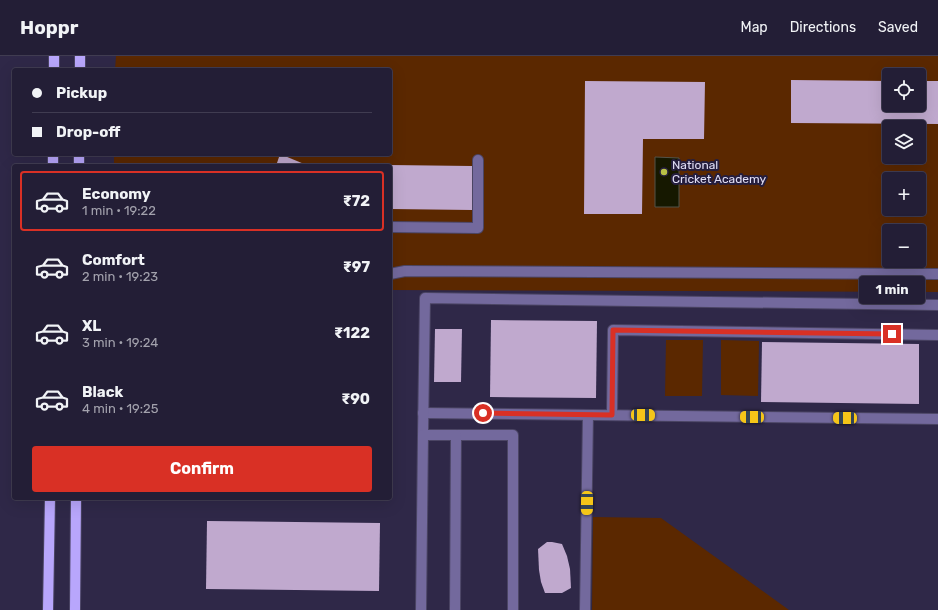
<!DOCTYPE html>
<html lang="en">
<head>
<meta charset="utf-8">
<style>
	:root { --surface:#231e36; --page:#2f2b42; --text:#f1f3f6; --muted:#a3a2ad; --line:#403c51; --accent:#d93025 }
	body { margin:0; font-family:Rubik,sans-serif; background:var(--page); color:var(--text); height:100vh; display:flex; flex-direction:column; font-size:15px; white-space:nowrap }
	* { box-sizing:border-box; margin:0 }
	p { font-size:13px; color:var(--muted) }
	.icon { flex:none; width:22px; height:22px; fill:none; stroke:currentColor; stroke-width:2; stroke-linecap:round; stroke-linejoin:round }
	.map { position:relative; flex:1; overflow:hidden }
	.panel { position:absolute; left:12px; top:108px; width:380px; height:336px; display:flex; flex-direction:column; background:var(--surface); border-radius:4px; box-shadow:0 4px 16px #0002,0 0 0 1px var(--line) }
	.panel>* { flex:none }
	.banner { position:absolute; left:12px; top:12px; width:380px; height:88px; border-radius:4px; box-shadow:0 4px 16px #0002,0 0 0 1px var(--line); display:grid; align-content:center; height:88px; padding:0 20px; background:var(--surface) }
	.controls { position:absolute; left:882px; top:12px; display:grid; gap:8px }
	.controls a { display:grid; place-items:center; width:44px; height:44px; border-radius:4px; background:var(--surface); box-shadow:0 4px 16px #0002,0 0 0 1px var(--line); font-size:20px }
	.end { position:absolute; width:18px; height:18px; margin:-9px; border:5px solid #d93025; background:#fff; box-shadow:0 0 0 2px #fff }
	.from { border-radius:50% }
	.bubble { position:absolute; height:28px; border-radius:4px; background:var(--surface); box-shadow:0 4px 16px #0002,0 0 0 1px var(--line); font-size:13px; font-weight:700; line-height:28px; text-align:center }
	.car { position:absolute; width:12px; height:24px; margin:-12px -6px; border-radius:5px; box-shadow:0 0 3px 1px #0007; background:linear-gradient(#f5c518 24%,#345 0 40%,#f5c518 0 76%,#345 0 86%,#f5c518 0) }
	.banner b { display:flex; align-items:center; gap:14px; height:38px; font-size:15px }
	.banner b+b { border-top:1px solid var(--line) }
	.banner i { width:10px; height:10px; background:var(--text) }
	ul { padding:7px 0 0; list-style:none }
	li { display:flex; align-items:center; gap:12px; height:60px; margin:0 8px 6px; padding:0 12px; border:2px solid transparent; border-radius:4px }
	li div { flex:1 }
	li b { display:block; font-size:15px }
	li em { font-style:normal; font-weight:700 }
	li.active { border-color:var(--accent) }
	li>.icon { width:36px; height:36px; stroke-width:1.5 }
	.action { display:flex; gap:8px; margin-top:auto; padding:8px 20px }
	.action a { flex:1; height:46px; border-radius:4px; background:var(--accent); color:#fff; font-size:16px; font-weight:700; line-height:46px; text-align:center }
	header { display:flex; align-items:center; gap:24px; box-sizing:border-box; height:56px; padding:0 20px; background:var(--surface); border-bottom:1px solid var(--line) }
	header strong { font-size:19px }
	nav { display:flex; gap:22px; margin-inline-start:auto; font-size:14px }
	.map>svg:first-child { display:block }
	.green { fill:#5b2800; fill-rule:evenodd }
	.water { fill:#161800; stroke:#535349 }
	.building { fill:#c0a9ce }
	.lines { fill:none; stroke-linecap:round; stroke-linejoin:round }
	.minor-casing { stroke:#4b4564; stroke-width:12 }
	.major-casing { stroke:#4b4564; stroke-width:12 }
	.minor { stroke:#73699d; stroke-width:10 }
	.major { stroke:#b8a6fc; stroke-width:10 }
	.route { stroke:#d93025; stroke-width:5 }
	.poi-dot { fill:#b9c046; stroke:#251e3e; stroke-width:1.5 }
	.labels { text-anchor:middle; stroke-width:4; stroke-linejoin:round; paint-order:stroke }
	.poi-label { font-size:12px; fill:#e1def4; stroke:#251e3e; text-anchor:start }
</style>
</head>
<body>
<header>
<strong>Hoppr</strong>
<nav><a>Map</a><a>Directions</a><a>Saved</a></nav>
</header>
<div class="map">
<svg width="938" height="554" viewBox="0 0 938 554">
	<rect width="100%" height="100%" fill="#2f2848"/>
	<g class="green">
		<path d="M 116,0 L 938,0 L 938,236 L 390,234 L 390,110 L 114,110 L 114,98 L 390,98 L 390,14 L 115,14 ZM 889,19 L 919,19 L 919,49 L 889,49 ZM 889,71 L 919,71 L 919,101 L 889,101 ZM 889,123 L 919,123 L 919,153 L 889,153 ZM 889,175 L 919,175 L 919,205 L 889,205 Z"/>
		<polygon points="666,284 703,284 702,340 665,340"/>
		<polygon points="721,284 759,285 758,340 721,339"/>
		<polygon points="593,461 661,462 789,554 592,554"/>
	</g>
	<polygon class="water" points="655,101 679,102 679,151 655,151"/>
	<g class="building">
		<polygon points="791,24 889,25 889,49 919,49 919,25 938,25 938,68 791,67"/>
		<polygon points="585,25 705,26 704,83 643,83 642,158 584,158"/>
		<polygon points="280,98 309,110 276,110"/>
		<polygon points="390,109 472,110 472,154 390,153"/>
		<polygon points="491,264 597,265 596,342 490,341"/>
		<polygon points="435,273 462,273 461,326 434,326"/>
		<polygon points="762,286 919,288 919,348 761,346"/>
		<polygon points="207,465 380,467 379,535 206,533"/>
		<polygon points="547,486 552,486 562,488 567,500 570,513 571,532 562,537 545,537 541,526 539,514 538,493"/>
	</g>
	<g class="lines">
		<defs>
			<g id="minor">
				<polyline points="390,171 478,172 478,104"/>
				<polyline points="390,218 405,215 938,218"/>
				<polyline points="423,357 938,363"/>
				<polyline points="612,359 613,274 938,279"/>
				<polyline points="423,379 425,242 938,249"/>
				<polyline points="456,379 513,379 513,554"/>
				<polyline points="421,554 423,379 456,379 455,554"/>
				<polyline points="585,554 588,359"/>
			</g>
			<g id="major">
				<polyline points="54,14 54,0"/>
				<polyline points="80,14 80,0"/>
				<polyline points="53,110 53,98"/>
				<polyline points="79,110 79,98"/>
				<polyline points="48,554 50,442"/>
				<polyline points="75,554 76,442"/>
			</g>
		</defs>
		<use href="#minor" class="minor-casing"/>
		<use href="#major" class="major-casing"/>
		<use href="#minor" class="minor"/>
		<use href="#major" class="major"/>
	</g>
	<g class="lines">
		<polyline class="route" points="483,357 612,359 613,274 892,278"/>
	</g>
	<circle class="poi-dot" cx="664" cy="116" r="4"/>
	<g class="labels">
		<g class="poi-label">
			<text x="672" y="113">National<tspan x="672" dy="14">Cricket Academy</tspan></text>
		</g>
	</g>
</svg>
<div class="controls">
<a><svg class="icon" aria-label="locate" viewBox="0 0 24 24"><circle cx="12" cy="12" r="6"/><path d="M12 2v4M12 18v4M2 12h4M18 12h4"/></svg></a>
<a><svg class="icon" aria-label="layers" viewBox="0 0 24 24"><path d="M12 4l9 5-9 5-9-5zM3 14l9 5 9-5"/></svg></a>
<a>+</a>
<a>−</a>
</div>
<i class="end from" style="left:483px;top:357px"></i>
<i class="end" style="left:892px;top:278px"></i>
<div class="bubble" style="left:859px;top:220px;width:66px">1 min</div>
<i class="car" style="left:643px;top:359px;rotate:91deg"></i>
<i class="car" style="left:752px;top:361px;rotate:271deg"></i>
<i class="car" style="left:845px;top:362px;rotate:271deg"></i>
<i class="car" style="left:587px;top:447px;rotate:181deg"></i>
<div class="banner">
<b><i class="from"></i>Pickup</b>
<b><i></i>Drop-off</b>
</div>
<section class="panel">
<ul>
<li class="active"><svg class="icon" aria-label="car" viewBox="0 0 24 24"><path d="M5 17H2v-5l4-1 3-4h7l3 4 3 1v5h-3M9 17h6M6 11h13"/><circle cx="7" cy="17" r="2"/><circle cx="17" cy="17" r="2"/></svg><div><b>Economy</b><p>1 min · 19:22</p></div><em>₹72</em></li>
<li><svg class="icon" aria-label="car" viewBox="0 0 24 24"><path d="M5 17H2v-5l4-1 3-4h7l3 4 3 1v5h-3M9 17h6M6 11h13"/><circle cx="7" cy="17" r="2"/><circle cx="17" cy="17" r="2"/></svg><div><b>Comfort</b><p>2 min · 19:23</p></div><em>₹97</em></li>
<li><svg class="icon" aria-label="car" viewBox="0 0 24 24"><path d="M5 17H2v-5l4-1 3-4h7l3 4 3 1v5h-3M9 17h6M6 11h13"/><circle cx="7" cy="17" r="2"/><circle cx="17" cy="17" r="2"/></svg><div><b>XL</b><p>3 min · 19:24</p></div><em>₹122</em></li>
<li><svg class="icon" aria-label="car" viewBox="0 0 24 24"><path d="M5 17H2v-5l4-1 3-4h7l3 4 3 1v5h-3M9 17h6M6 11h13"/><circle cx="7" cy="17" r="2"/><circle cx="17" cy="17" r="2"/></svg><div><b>Black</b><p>4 min · 19:25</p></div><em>₹90</em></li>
</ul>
<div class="action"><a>Confirm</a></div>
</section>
</div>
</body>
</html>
